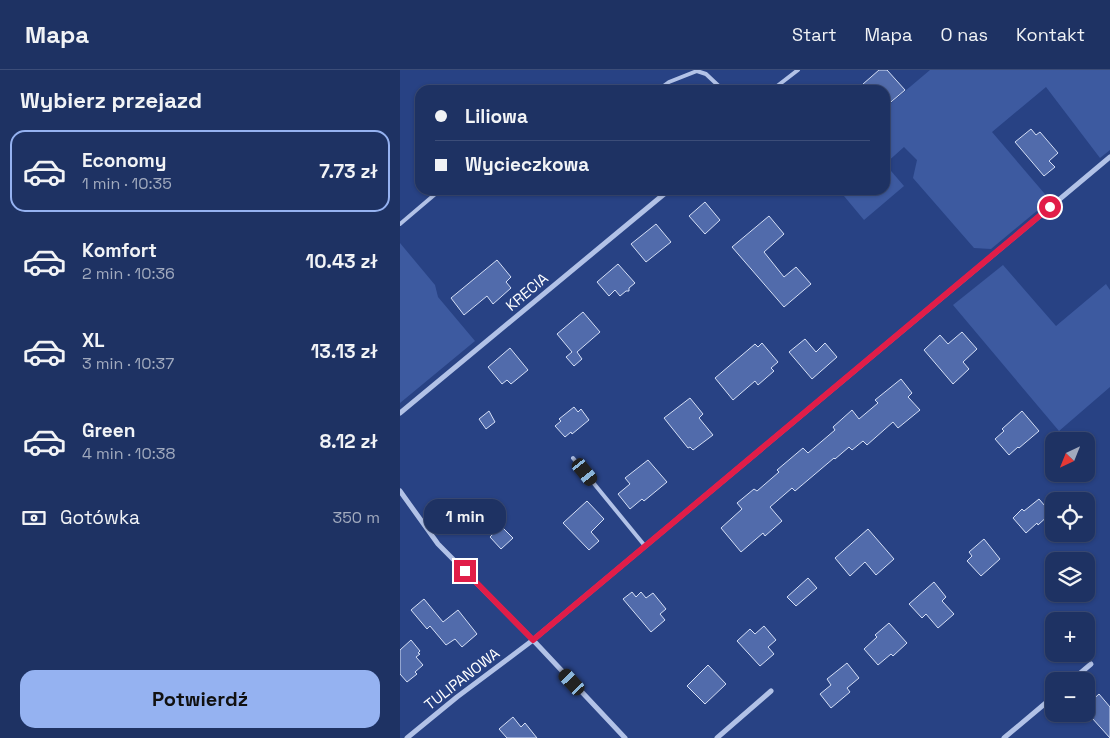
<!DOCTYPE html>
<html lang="pl">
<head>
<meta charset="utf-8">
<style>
	:root { --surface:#1e3263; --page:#263a69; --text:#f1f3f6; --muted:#a1aabe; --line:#3c4d78; --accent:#95b2f1 }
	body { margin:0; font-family:"Space Grotesk",sans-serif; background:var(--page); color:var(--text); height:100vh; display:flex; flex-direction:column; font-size:19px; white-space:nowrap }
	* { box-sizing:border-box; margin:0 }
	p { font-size:16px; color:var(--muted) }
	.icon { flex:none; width:28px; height:28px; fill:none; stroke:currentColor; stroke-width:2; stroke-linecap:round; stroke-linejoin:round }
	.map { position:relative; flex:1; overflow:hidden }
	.panel { display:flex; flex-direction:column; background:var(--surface); width:400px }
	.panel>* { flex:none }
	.hud { position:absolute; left:15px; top:15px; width:475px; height:110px; border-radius:15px; box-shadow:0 1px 4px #0004,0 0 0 1px var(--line); display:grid; align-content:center; height:110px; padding:0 20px; background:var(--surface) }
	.needle { width:32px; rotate:223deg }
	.controls { position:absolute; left:645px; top:362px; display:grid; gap:10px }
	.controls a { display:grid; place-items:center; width:50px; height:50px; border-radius:10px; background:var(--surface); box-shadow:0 1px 4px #0004,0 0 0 1px var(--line); font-size:25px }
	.end { position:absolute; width:22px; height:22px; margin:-11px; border:6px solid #e11d48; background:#fff; box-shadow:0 0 0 2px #fff }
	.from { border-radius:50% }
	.bubble { position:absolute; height:35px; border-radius:15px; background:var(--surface); box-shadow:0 1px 4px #0004,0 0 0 1px var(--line); font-size:16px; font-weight:600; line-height:35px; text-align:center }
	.car { position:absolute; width:15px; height:30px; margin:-15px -8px; border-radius:6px; box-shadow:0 0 4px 1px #0007; background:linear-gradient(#222 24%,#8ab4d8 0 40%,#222 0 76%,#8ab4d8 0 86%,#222 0) }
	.hud b { display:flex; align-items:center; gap:18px; height:48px; font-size:19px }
	.hud b+b { border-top:1px solid var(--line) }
	.hud i { width:12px; height:12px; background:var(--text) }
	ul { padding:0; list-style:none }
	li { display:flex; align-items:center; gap:15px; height:82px; margin:0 10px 8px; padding:0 10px; border:2px solid transparent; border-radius:15px }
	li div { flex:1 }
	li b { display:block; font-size:19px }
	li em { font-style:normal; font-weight:600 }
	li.on { border-color:var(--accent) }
	li>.icon { width:45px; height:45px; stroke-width:1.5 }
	h2 { padding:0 20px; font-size:22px; line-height:60px }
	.pay { display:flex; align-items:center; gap:12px; height:55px; padding:0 20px; font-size:19px }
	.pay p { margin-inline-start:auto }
	.cta { display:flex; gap:10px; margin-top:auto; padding:10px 20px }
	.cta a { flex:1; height:58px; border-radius:15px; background:var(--accent); color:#111; font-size:20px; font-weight:600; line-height:58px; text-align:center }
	header { display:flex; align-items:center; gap:30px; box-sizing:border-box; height:70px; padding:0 25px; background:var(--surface); border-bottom:1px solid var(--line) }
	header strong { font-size:24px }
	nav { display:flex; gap:28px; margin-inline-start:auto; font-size:18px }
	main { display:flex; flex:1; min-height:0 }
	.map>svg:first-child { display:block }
	.green { fill:#3d5aa0 }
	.building { fill:#516bab; stroke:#d5dff6 }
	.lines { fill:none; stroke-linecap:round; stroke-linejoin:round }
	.lane { stroke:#b2c2e7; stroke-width:4 }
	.street { stroke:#b2c2e7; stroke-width:5 }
	.route { stroke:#e11d48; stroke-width:6 }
	.labels { text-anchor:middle; stroke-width:4.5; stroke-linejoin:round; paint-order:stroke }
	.street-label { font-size:15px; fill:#fff; stroke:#284284 }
</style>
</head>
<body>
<header>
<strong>Mapa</strong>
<nav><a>Start</a><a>Mapa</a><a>O nas</a><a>Kontakt</a></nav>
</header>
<main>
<section class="panel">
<h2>Wybierz przejazd</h2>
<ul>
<li class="on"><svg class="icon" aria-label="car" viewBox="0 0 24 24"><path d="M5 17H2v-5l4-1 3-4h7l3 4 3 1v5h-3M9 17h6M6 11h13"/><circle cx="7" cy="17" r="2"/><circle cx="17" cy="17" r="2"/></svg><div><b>Economy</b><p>1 min · 10:35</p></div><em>7.73 zł</em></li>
<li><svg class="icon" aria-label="car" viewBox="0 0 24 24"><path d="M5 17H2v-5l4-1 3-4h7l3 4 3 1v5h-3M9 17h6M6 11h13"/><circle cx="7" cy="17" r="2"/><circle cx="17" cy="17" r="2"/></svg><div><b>Komfort</b><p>2 min · 10:36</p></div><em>10.43 zł</em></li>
<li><svg class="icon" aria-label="car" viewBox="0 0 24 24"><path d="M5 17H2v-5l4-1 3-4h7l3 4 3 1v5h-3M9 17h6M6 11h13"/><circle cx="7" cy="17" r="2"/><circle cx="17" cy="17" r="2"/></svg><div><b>XL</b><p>3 min · 10:37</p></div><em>13.13 zł</em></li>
<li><svg class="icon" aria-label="car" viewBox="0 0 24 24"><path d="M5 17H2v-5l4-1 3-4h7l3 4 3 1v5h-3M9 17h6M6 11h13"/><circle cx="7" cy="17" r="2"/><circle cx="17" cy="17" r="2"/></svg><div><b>Green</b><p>4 min · 10:38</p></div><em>8.12 zł</em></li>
</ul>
<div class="pay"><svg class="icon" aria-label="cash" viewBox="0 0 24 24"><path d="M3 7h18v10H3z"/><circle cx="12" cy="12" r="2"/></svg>Gotówka<p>350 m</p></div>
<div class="cta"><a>Potwierdź</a></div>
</section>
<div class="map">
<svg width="710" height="668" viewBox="0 0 710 668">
	<rect width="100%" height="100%" fill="#284284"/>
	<g class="green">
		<polygon points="530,0 710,0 710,80 700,88 646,17 592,62 650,130 591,179 574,178 513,108 517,90 504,77 485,94 504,116 464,150 439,120 485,120 485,38"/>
		<polygon points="0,173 35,215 38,227 75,271 0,333"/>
		<polygon points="603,195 656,256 706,214 710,220 710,317 659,361 553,235"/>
	</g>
	<g class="building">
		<polygon points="479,0 487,0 505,20 485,37 485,20 469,20 463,14"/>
		<polygon points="631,59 636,65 640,62 658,83 649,91 655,97 644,106 615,72"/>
		<polygon points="305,132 320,150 305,164 289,146"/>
		<polygon points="369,146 384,164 364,182 384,207 396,197 411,214 384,237 332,177"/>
		<polygon points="256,154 271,172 246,192 231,174"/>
		<polygon points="97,190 111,207 106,212 111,218 93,234 87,226 64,245 51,228"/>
		<polygon points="218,194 235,213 229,218 229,221 226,221 220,226 215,220 209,226 197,212"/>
		<polygon points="183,242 200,262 177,282 182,289 174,296 166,287 172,282 157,264"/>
		<polygon points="562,262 577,279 563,292 569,299 553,314 524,280 540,265 548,274"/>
		<polygon points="405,269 416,282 425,273 437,287 412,309 389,282"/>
		<polygon points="362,273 378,292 371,298 374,301 358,315 355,311 333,330 315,308 355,274 358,277"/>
		<polygon points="110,278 128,300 111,314 107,310 102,314 88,297"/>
		<polygon points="501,309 512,323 508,327 520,340 498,358 493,352 467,375 463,371 452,380 449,377 435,389 434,388 395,421 392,418 370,437 382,451 365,466 363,463 341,482 321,458 342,439 337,433 354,419 357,421 379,402 377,400 403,378 408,383 435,360 433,357 452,340 459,349 478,333 475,330"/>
		<polygon points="290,328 303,344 299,348 313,365 293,380 290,377 288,378 264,348"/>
		<polygon points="174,337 178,342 181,339 189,350 172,364 171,362 165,367 155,356 161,351 159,349"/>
		<polygon points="89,341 95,352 86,359 79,349"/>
		<polygon points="622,341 639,361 619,378 618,377 609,385 595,369 604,361 602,359"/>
		<polygon points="248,390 267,412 244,431 242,429 230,439 218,424 230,414 225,408"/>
		<polygon points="639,429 651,443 638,455 637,453 626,463 613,448 622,439 624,441"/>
		<polygon points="187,431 204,449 191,462 199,471 189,480 163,453"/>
		<polygon points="101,456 113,468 101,479 90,467"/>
		<polygon points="468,459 494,489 476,505 465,492 450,506 435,488"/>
		<polygon points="584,469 600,489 581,506 567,491 572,486 569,482"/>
		<polygon points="408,508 417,518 396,536 387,527"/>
		<polygon points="534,512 546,527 542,531 554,544 538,558 526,544 522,548 509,534"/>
		<polygon points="232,522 236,527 241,522 246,528 253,523 266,539 260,544 265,550 251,562 223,529"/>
		<polygon points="24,529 43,552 58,540 77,564 62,577 55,569 46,575 30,556 27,559 11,540"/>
		<polygon points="489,553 507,573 493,586 491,584 478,595 464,579 477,567 475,565"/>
		<polygon points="364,556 376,570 368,577 374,584 360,596 337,571 350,559 355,564"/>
		<polygon points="11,570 20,581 18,583 20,584 16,587 23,595 15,602 17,604 7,612 0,604 0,580"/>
		<polygon points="447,593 459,608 447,618 450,622 431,638 420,624 431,615 427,609"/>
		<polygon points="308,595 326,614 305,634 287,616"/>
		<polygon points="699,624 710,637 710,668 692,648 695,646 686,636"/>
		<polygon points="113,647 121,657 125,653 137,668 107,668 99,659"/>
	</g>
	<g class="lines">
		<g class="lane">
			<polyline points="258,20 269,12 297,1 306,4 323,20"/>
			<polyline points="372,20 398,0"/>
			<polyline points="0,154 40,120"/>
			<polyline points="173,388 245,476"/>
		</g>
		<g class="street">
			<polyline points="0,343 269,120"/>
			<polyline points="0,421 38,474 133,570 225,668"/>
			<polyline points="671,611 691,594"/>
			<polyline points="7,668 57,627 133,570 710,87"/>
			<polyline points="317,668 371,621"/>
			<polyline points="604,668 654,626"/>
		</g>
	</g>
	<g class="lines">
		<polyline class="route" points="65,501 133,570 650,137"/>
	</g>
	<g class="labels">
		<g class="street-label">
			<text transform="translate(127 222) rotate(-40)" y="5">KRECIA</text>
			<text transform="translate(62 609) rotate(-38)" y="5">TULIPANOWA</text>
		</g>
	</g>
</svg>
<div class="controls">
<a><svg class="needle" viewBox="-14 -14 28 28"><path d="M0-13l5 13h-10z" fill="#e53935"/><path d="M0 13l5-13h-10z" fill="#a1aabe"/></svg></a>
<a><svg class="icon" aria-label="locate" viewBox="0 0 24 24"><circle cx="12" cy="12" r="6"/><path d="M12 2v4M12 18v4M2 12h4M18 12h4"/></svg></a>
<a><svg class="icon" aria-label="layers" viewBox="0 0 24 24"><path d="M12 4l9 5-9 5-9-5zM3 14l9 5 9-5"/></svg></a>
<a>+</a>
<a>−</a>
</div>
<i class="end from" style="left:650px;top:137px"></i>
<i class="end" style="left:65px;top:501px"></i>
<div class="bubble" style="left:24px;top:429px;width:82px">1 min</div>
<i class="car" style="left:185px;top:402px;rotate:141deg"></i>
<i class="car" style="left:172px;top:612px;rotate:317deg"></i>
<div class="hud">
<b><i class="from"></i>Liliowa</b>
<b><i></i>Wycieczkowa</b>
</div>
</div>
</main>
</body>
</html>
